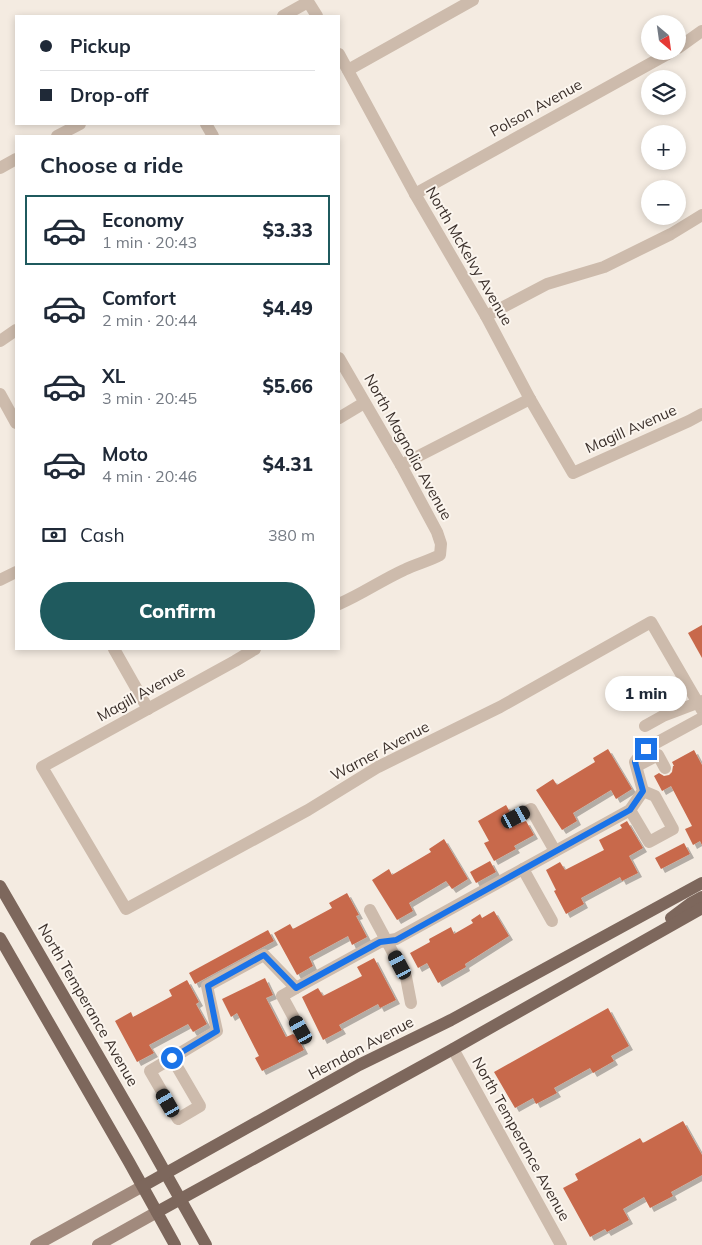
<!DOCTYPE html>
<html lang="en">
<head>
<meta charset="utf-8">
<style>
	:root { --surface:#fff; --page:#f6f6f7; --text:#1f2937; --muted:#747a83; --line:#e0e1e3; --accent:#1f5a5e }
	body { margin:0; font-family:Mulish,sans-serif; background:var(--page); color:var(--text); height:100vh; display:flex; flex-direction:column; font-size:19px; white-space:nowrap }
	* { box-sizing:border-box; margin:0 }
	p { font-size:16px; color:var(--muted) }
	.icon { flex:none; width:28px; height:28px; fill:none; stroke:currentColor; stroke-width:2; stroke-linecap:round; stroke-linejoin:round }
	.map { position:relative; flex:1; overflow:hidden }
	.panel { position:absolute; left:15px; top:135px; width:325px; height:515px; display:flex; flex-direction:column; background:var(--surface); border-radius:0px; box-shadow:0 2px 8px #0003 }
	.panel>* { flex:none }
	.guide { position:absolute; left:15px; top:15px; width:325px; height:110px; border-radius:0px; box-shadow:0 2px 8px #0003; display:grid; align-content:center; height:110px; padding:0 25px; background:var(--surface) }
	.needle { width:32px; rotate:151deg }
	.fabs { position:absolute; left:641px; top:15px; display:grid; gap:10px }
	.fabs a { display:grid; place-items:center; width:45px; height:45px; border-radius:50%; background:var(--surface); box-shadow:0 2px 8px #0003; font-size:25px }
	.end { position:absolute; width:22px; height:22px; margin:-11px; border:6px solid #1a73e8; background:#fff; box-shadow:0 0 0 2px #fff }
	.from { border-radius:50% }
	.bubble { position:absolute; height:35px; border-radius:18px; background:var(--surface); box-shadow:0 2px 8px #0003; font-size:16px; font-weight:800; line-height:35px; text-align:center }
	.car { position:absolute; width:15px; height:30px; margin:-15px -8px; border-radius:6px; box-shadow:0 0 4px 1px #0007; background:linear-gradient(#222 24%,#8ab4d8 0 40%,#222 0 76%,#8ab4d8 0 86%,#222 0) }
	.guide b { display:flex; align-items:center; gap:18px; height:48px; font-size:19px }
	.guide b+b { border-top:1px solid var(--line) }
	.guide i { width:12px; height:12px; background:var(--text) }
	ul { padding:0; list-style:none }
	li { display:flex; align-items:center; gap:15px; height:70px; margin:0 10px 8px; padding:0 15px; border:2px solid transparent; border-radius:0px }
	li div { flex:1 }
	li b { display:block; font-size:19px }
	li em { font-style:normal; font-weight:800 }
	li.selected { border-color:var(--accent) }
	li>.icon { width:45px; height:45px; stroke-width:1.5 }
	h2 { padding:0 25px; font-size:22px; line-height:60px }
	.pay { display:flex; align-items:center; gap:12px; height:55px; padding:0 25px; font-size:19px }
	.pay p { margin-inline-start:auto }
	.button { display:flex; gap:10px; margin-top:auto; padding:10px 25px }
	.button a { flex:1; height:58px; border-radius:30px; background:var(--accent); color:#fff; font-size:20px; font-weight:800; line-height:58px; text-align:center }
	.map>svg:first-child { display:block }
	.building { fill:#c8694b; filter:url(#shadow) }
	.lines { fill:none; stroke-linecap:round; stroke-linejoin:round }
	.minor { stroke:#cdbbac; stroke-width:12 }
	.secondary { stroke:#a18a7d; stroke-width:12 }
	.primary { stroke:#7d675c; stroke-width:12 }
	.route { stroke:#1a73e8; stroke-width:6 }
	.labels { text-anchor:middle; stroke-width:4; stroke-linejoin:round; paint-order:stroke }
	.street-label { font-size:15px; fill:#3b302b; stroke:#fbf5ee }
</style>
</head>
<body>
<div class="map">
<svg width="702" height="1245" viewBox="0 0 702 1245">
	<defs>
		<filter id="shadow"><feDropShadow dx="4" dy="4" stdDeviation="0" flood-color="#0004"/></filter>
	</defs>
	<rect width="100%" height="100%" fill="#f4ebe1"/>
	<g class="building">
		<polygon points="702,625 702,658 688,633"/>
		<polygon points="608,749 632,789 616,799 611,790 573,813 577,821 562,830 536,790 553,779 557,785 595,762 593,758"/>
		<polygon points="694,750 702,765 702,845 700,841 693,845 685,829 692,826 671,786 662,791 654,776 659,773 664,776 669,775 672,772 673,766 674,766 672,762"/>
		<polygon points="506,805 510,812 508,816 509,821 512,824 516,825 526,821 534,835 514,846 516,849 494,861 484,843 489,841 478,821"/>
		<polygon points="627,821 643,848 629,856 638,873 622,881 620,877 581,898 584,904 566,914 554,891 556,890 546,870 560,862 565,870 604,850 599,840 622,828 620,825"/>
		<polygon points="444,839 468,879 452,889 446,881 409,903 413,911 397,920 372,880 389,869 392,875 431,852 429,849"/>
		<polygon points="684,843 690,854 661,869 655,858"/>
		<polygon points="490,861 496,872 476,883 470,872"/>
		<polygon points="347,893 359,915 356,916 367,937 352,945 348,936 309,957 313,966 297,975 274,933 290,924 293,929 332,908 329,903"/>
		<polygon points="494,911 509,936 465,964 466,967 438,983 427,963 418,968 410,953 430,942 429,939 451,927 454,934 473,923 471,920 480,914 482,918"/>
		<polygon points="268,930 274,941 195,984 189,973"/>
		<polygon points="374,958 396,1000 380,1008 378,1004 339,1025 342,1030 323,1040 302,997 318,988 323,996 362,976 357,967"/>
		<polygon points="265,978 273,995 266,998 286,1037 293,1034 298,1038 304,1050 262,1071 255,1058 259,1056 237,1013 231,1017 222,999"/>
		<polygon points="187,980 199,1002 196,1004 207,1024 193,1032 188,1024 149,1045 154,1053 137,1062 115,1021 131,1012 133,1017 172,996 169,990"/>
		<polygon points="608,1008 629,1046 611,1056 614,1061 593,1073 590,1068 554,1088 557,1093 536,1104 533,1098 515,1108 494,1072"/>
		<polygon points="683,1121 702,1155 702,1175 671,1192 673,1196 650,1208 644,1197 623,1209 629,1220 607,1232 605,1229 590,1237 563,1188 578,1180 575,1174 640,1138 643,1143"/>
	</g>
	<g class="lines">
		<g class="minor">
			<polyline points="307,0 317,16"/>
			<polyline points="283,16 308,2"/>
			<polyline points="678,48 702,31"/>
			<polyline points="339,54 415,194 486,316 530,399 573,473 689,421 702,414"/>
			<polyline points="348,70 473,0"/>
			<polyline points="206,124 213,136"/>
			<polyline points="57,136 80,124"/>
			<polyline points="0,168 16,159"/>
			<polyline points="415,194 673,51"/>
			<polyline points="486,316 547,284 604,267 671,234 702,215"/>
			<polyline points="0,341 16,330"/>
			<path d="M 339,358 L 401,465 L 437,532 L 441,544 L 440,555 C 429,561 416,564 404,570 C 382,580 362,594 339,604"/>
			<polyline points="0,394 16,423"/>
			<polyline points="339,418 364,403"/>
			<polyline points="401,465 530,399"/>
			<polyline points="0,580 16,572"/>
			<polyline points="114,649 148,709"/>
			<polyline points="255,649 235,661 42,767 126,909 308,810 378,767 500,707 651,622 702,710"/>
			<polyline points="645,726 663,716 702,701"/>
			<polyline points="637,766 658,755 665,768"/>
			<polyline points="630,810 649,842 673,829 655,796 643,791"/>
			<polyline points="516,817 531,809 555,851"/>
			<polyline points="523,869 552,921"/>
			<polyline points="370,910 406,977 411,1003"/>
			<polyline points="296,988 282,996 301,1031"/>
			<polyline points="453,1049 561,1245"/>
			<polyline points="172,1058 217,1031 207,986 264,955 296,988 380,942 396,939 630,810 643,791 635,762 645,749 702,718"/>
			<polygon points="172,1058 200,1106 178,1119 150,1071"/>
		</g>
		<g class="secondary">
			<polyline points="36,1245 143,1186"/>
			<polyline points="98,1245 157,1212"/>
		</g>
		<g class="primary">
			<polyline points="0,886 143,1133 206,1245"/>
			<polyline points="671,918 691,903 702,897"/>
			<polyline points="0,938 129,1162 175,1245"/>
			<polyline points="143,1186 359,1065 451,1020 702,883"/>
			<polyline points="157,1212 453,1049 702,908"/>
		</g>
	</g>
	<g class="lines">
		<polyline class="route" points="172,1058 217,1031 208,986 264,955 296,988 380,942 396,940 630,810 643,791 635,762 646,749"/>
	</g>
	<g class="labels">
		<g class="street-label">
			<text transform="translate(536 108) rotate(-29)" y="5">Polson Avenue</text>
			<text transform="translate(469 256) rotate(60)" y="5">North McKelvy Avenue</text>
			<text transform="translate(631 429) rotate(-24)" y="5">Magill Avenue</text>
			<text transform="translate(408 447) rotate(61)" y="5">North Magnolia Avenue</text>
			<text transform="translate(141 694) rotate(-29)" y="5">Magill Avenue</text>
			<text transform="translate(380 751) rotate(-28)" y="5">Warner Avenue</text>
			<text transform="translate(88 1005) rotate(60)" y="5">North Temperance Avenue</text>
			<text transform="translate(361 1048) rotate(-28)" y="5">Herndon Avenue</text>
			<text transform="translate(521 1139) rotate(61)" y="5">North Temperance Avenue</text>
		</g>
	</g>
</svg>
<div class="fabs">
<a><svg class="needle" viewBox="-14 -14 28 28"><path d="M0-13l5 13h-10z" fill="#e53935"/><path d="M0 13l5-13h-10z" fill="#747a83"/></svg></a>
<a><svg class="icon" aria-label="layers" viewBox="0 0 24 24"><path d="M12 4l9 5-9 5-9-5zM3 14l9 5 9-5"/></svg></a>
<a>+</a>
<a>−</a>
</div>
<i class="end from" style="left:172px;top:1058px"></i>
<i class="end" style="left:646px;top:749px"></i>
<div class="bubble" style="left:605px;top:676px;width:82px">1 min</div>
<i class="car" style="left:516px;top:817px;rotate:62deg"></i>
<i class="car" style="left:400px;top:965px;rotate:332deg"></i>
<i class="car" style="left:301px;top:1030px;rotate:331deg"></i>
<i class="car" style="left:168px;top:1103px;rotate:330deg"></i>
<div class="guide">
<b><i class="from"></i>Pickup</b>
<b><i></i>Drop-off</b>
</div>
<section class="panel">
<h2>Choose a ride</h2>
<ul>
<li class="selected"><svg class="icon" aria-label="car" viewBox="0 0 24 24"><path d="M5 17H2v-5l4-1 3-4h7l3 4 3 1v5h-3M9 17h6M6 11h13"/><circle cx="7" cy="17" r="2"/><circle cx="17" cy="17" r="2"/></svg><div><b>Economy</b><p>1 min · 20:43</p></div><em>$3.33</em></li>
<li><svg class="icon" aria-label="car" viewBox="0 0 24 24"><path d="M5 17H2v-5l4-1 3-4h7l3 4 3 1v5h-3M9 17h6M6 11h13"/><circle cx="7" cy="17" r="2"/><circle cx="17" cy="17" r="2"/></svg><div><b>Comfort</b><p>2 min · 20:44</p></div><em>$4.49</em></li>
<li><svg class="icon" aria-label="car" viewBox="0 0 24 24"><path d="M5 17H2v-5l4-1 3-4h7l3 4 3 1v5h-3M9 17h6M6 11h13"/><circle cx="7" cy="17" r="2"/><circle cx="17" cy="17" r="2"/></svg><div><b>XL</b><p>3 min · 20:45</p></div><em>$5.66</em></li>
<li><svg class="icon" aria-label="car" viewBox="0 0 24 24"><path d="M5 17H2v-5l4-1 3-4h7l3 4 3 1v5h-3M9 17h6M6 11h13"/><circle cx="7" cy="17" r="2"/><circle cx="17" cy="17" r="2"/></svg><div><b>Moto</b><p>4 min · 20:46</p></div><em>$4.31</em></li>
</ul>
<div class="pay"><svg class="icon" aria-label="cash" viewBox="0 0 24 24"><path d="M3 7h18v10H3z"/><circle cx="12" cy="12" r="2"/></svg>Cash<p>380 m</p></div>
<div class="button"><a>Confirm</a></div>
</section>
</div>
</body>
</html>
